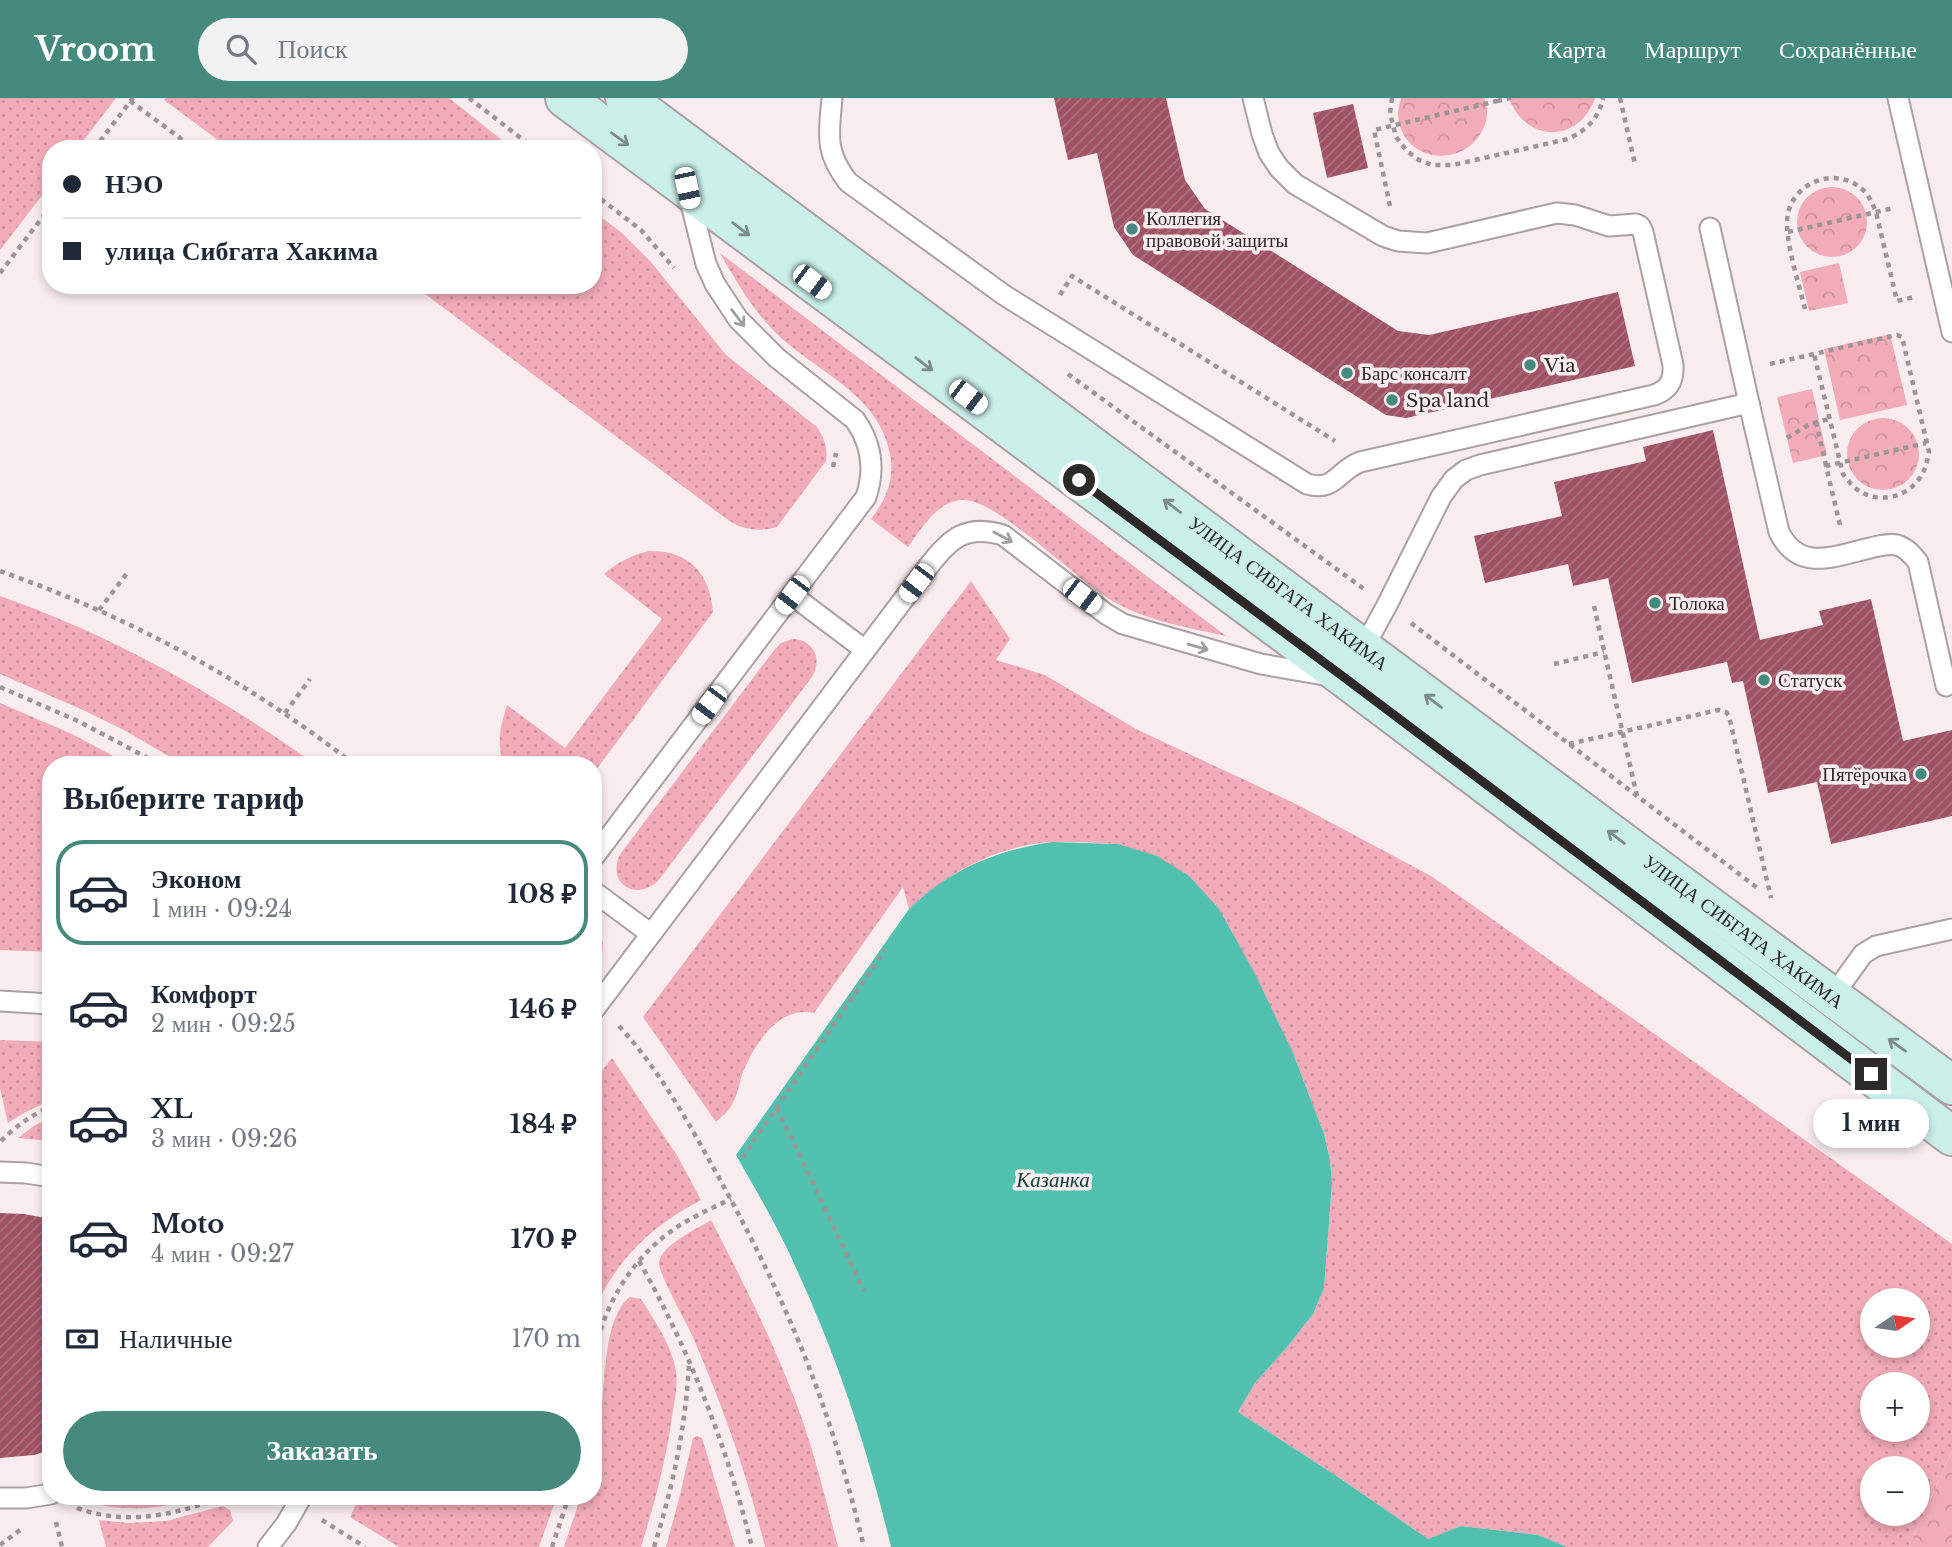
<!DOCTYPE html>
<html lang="ru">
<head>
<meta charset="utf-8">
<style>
	:root { --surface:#fff; --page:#f2f2f3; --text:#1f2937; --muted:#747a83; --line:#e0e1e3; --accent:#468a7e }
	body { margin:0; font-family:"Libre Baskerville",serif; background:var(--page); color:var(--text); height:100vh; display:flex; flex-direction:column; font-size:26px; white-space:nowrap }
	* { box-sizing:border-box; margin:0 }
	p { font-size:23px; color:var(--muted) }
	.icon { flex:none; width:38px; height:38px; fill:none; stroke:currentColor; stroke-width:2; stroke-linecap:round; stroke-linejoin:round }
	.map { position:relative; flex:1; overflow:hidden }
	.side { position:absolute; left:42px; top:658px; width:560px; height:749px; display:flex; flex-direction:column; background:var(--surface); border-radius:28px; box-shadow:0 4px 10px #0003 }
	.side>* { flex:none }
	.banner { position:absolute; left:42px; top:42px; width:560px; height:154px; border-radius:28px; box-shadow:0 4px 10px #0003; display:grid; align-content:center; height:154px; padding:0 21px; background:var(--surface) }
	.needle { width:46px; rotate:77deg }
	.fabs { position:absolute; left:1860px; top:1190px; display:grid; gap:14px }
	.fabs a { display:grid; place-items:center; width:70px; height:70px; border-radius:50%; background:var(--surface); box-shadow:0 4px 10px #0003; font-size:35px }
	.end { position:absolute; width:32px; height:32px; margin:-16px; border:9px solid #2d2929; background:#fff; box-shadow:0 0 0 4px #fff }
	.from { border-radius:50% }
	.bubble { position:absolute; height:49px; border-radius:24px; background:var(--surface); box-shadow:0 4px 10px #0003; font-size:23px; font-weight:700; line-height:49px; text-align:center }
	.car { position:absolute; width:21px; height:42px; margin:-21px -10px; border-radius:9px; box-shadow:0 0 5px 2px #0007; background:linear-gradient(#fff 24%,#345 0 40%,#fff 0 76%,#345 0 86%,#fff 0) }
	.banner b { display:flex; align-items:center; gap:24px; height:66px; font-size:26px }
	.banner b+b { border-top:2px solid var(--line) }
	.banner i { width:18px; height:18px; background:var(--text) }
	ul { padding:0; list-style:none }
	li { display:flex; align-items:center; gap:21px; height:105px; margin:0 14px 10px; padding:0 7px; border:4px solid transparent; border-radius:28px }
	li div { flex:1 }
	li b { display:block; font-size:26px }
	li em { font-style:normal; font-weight:700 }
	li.current { border-color:var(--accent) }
	li>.icon { width:63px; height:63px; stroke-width:1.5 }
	h2 { padding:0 21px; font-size:32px; line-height:84px }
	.pay { display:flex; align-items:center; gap:18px; height:77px; padding:0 21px; font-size:26px }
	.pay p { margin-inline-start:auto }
	.cta { display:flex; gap:14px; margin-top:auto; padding:14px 21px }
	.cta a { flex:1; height:80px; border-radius:42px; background:var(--accent); color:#fff; font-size:28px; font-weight:700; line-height:80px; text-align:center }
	header { display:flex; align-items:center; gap:42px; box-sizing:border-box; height:98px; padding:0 35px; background:var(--accent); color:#fff }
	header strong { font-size:33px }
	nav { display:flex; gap:38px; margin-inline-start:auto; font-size:24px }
	.search { width:490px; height:63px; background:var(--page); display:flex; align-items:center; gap:18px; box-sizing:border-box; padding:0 24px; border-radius:38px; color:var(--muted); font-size:26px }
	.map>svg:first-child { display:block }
	.grass { fill:url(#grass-dots); fill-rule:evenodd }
	.forest { fill:url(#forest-crowns) }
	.water { fill:#51c0ae }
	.building { fill:url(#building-hatch) }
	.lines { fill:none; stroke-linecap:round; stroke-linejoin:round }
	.lane-casing { stroke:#aba0a2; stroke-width:23 }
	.secondary-casing { stroke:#aba0a2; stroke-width:42 }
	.path { stroke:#9d9596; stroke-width:4.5; stroke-dasharray:5 5; stroke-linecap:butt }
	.lane { stroke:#fff; stroke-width:19 }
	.secondary { stroke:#caeee8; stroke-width:38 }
	.oneway { stroke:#7c8c88 }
	.oneway2 { stroke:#a09f9f }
	.route { stroke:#2d2929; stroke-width:9 }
	.poi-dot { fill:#468a7e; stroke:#f8ecee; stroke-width:2.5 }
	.labels { text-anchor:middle; stroke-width:7; stroke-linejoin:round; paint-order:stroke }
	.poi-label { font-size:19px; fill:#2d2929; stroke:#f8ecee; text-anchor:start }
	.street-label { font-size:19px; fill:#2d2929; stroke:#f8ecee }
	.water-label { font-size:21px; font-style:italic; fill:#11433b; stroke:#f8ecee }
</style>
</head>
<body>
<header>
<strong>Vroom</strong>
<div class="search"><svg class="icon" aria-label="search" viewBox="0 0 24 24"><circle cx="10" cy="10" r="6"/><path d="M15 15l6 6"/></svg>Поиск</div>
<nav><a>Карта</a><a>Маршрут</a><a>Сохранённые</a></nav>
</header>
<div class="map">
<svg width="1952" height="1449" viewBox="0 0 1952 1449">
	<defs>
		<pattern id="grass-dots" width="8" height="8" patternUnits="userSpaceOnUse" patternTransform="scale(1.75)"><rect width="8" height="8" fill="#f2abb9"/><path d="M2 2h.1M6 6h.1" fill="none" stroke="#d0939f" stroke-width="1.8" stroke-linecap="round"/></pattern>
		<pattern id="forest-crowns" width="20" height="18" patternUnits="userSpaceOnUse" patternTransform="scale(1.75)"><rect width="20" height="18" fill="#f2abb9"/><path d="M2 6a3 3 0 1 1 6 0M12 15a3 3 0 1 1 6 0" fill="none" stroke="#d0939f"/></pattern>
		<pattern id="building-hatch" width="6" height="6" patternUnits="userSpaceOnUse" patternTransform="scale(1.75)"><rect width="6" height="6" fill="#a05265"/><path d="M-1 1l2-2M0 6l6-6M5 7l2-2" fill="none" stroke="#aa7380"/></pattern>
	</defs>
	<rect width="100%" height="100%" fill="#f8ecee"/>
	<g class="grass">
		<polygon points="0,0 116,0 77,51 51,51 51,86 0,152"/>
		<polygon points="166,0 449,0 513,51 230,51 164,2"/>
		<path d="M 593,113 L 622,135 L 651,164 L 726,257 L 817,329 C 824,340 828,349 826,363 L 777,429 C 759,434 743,432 728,422 L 413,187 L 593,187 Z"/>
		<path d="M 720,155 L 1226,538 C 1190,530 1152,524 1118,506 C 1081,487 998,401 963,402 C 936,403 922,431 908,449 L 871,421 C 886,402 895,381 890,356 C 879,297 819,275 779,238 C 754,214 737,185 720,155 Z"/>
		<path d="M 648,453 C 689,452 710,475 713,514 L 593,676 L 593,667 L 503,667 C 497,643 500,630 507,607 L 565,650 L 662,521 L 604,476 C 618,464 630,458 648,453 Z"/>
		<path d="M 971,483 L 1010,541 L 996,562 L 1045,577 L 1136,631 L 1298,707 L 1431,778 L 1952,1146 L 1952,1353 L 1909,1449 L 1567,1449 L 1538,1437 L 1461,1428 L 1428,1441 L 1338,1379 L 1238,1314 L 1255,1285 L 1288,1248 L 1313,1216 L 1324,1190 L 1332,1085 L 1330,1062 L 1324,1036 L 1293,955 L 1118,746 C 1097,745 1075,743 1053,744 C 998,747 948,774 909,811 L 903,789 L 814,915 C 778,907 753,948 742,977 C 739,987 737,999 731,1008 C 728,1014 721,1019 716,1024 L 643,919 ZM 1872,1202 L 1918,1202 L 1918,1248 L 1872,1248 ZM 1872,1286 L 1918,1286 L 1918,1332 L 1872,1332 ZM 1872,1370 L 1918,1370 L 1918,1416 L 1872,1416 Z"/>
		<path d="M 0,498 C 114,538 218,597 316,667 L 184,667 L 124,632 L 83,612 L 0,576 Z"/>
		<path d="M 792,541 C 813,541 823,561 812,579 L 658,783 C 634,805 605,783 621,755 L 775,551 L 781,545 Z"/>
		<polygon points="0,605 72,636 130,667 51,667 51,854 0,852"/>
		<path d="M 593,829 C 608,843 604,856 593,871 Z"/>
		<polygon points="0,942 51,944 51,1002 22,1016 8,1025 0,990"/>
		<path d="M 612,960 L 678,1059 L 701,1102 C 650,1129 617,1161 593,1214 L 593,984 Z"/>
		<polygon points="51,1019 51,1043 18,1040 34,1028"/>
		<path d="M 711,1122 C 745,1188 779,1254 803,1324 C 817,1365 827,1407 838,1449 L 765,1449 C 747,1376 722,1306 692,1237 C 686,1224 658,1174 659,1165 C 661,1147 697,1131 711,1122 Z"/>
		<path d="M 630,1199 L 641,1201 C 655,1223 672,1248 676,1274 C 678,1286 675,1300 673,1312 C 667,1359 655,1404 641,1449 L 564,1449 L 581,1398 L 593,1398 C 593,1384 592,1369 593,1355 C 595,1339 600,1323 602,1307 C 605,1278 605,1217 630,1199 Z"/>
		<polygon points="697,1338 702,1340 735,1449 666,1449 680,1397 693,1340"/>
		<path d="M 112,1398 L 202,1398 C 170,1409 130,1415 97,1406 Z"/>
		<polygon points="360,1398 557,1398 539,1449 399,1449 350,1419"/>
		<polygon points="223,1408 230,1412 233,1423 208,1449 106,1449 99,1422 128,1425 166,1423"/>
	</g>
	<g class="forest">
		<path d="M 1401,0 L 1484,0 C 1488,8 1488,18 1485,26 C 1469,73 1400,66 1398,16 C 1398,11 1400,5 1401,0 Z"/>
		<path d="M 1509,0 L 1595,0 C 1579,46 1525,45 1509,0 Z"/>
		<circle cx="1832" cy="124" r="35"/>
		<polygon points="1839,165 1848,205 1809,213 1800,174"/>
		<polygon points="1890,236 1907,307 1840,322 1824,251"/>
		<polygon points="1812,291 1827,357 1793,365 1777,299"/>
		<circle cx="1883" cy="356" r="36"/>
		<polygon points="1952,1353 1952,1449 1909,1449"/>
	</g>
	<path class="water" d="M 1052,744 L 1118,746 L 1157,758 L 1189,778 L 1219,811 L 1255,876 L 1293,955 L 1324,1036 L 1330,1062 L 1332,1085 L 1324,1190 L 1313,1216 L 1288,1248 L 1255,1285 L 1238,1314 L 1338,1379 L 1428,1441 L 1461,1428 L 1538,1437 L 1567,1449 L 891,1449 C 868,1352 838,1261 796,1170 C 779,1131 757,1094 736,1057 L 909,811 C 951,771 994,753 1052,744 Z"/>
	<g class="building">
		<polygon points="1054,0 1166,0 1185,82 1205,111 1398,233 1429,237 1618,194 1635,268 1406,320 1386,317 1133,157 1114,129 1097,55 1068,62"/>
		<polygon points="1353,6 1368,70 1327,80 1313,15"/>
		<polygon points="1713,332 1760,542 1823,527 1819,513 1871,501 1903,643 1952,632 1952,718 1831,746 1817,684 1768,695 1743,583 1732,585 1727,564 1632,585 1608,480 1573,488 1568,466 1485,485 1474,438 1562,418 1554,384 1646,363 1643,349"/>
		<polygon points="0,1115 24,1116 51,1121 51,1352 34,1357 0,1360"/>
	</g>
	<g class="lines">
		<defs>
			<g id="lane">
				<path d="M 832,0 C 829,36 824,53 848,84 L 1004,197 L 1307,386 C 1335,394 1337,373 1360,364 L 1654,297 C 1669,292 1674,282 1673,267 L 1643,134 L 1640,128 L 1636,126 L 1609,128 L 1575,117 L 1557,115 L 1427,145 L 1398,143 L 1383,138 L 1295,86 L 1279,70 L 1269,55 L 1262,36 L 1253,0"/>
				<polyline points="1898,0 1952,234"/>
				<polyline points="1710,130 1749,305"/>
				<polyline points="792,497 865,552"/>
				<path d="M 1363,551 L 1387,507 L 1441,399 L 1454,381 L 1466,372 L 1480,367 L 1749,305 L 1779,434 C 1799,475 1835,458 1870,450 C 1879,448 1889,445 1897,447 C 1907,450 1912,457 1918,464 L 1946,588"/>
				<path d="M 593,760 L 866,399 C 875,372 872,346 855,322 L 777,260 L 738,221 L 715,186 L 706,166 L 688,94"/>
				<polyline points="593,793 651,836"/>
				<polyline points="1832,899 1863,856 1876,848 1952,831"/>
				<polyline points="0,903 51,906"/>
				<path d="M 593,913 L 928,469 C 950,440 966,426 1003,437 L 1106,516 L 1123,526 L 1261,566 L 1330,578"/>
				<polyline points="0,1074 26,1075 51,1079"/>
				<polyline points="0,1400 26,1400 51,1396"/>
				<polyline points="268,1449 286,1426 302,1398"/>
			</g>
			<g id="secondary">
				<polyline points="565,0 1345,580 1952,1038"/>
				<path id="s1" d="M 625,0 L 1629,749 L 1952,987"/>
			</g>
		</defs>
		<use href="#lane" class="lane-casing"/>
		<use href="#secondary" class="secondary-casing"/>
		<g class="path">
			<polyline points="469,0 535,51"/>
			<path d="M 1392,0 L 1390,15 L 1396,39 L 1407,53 L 1419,62 L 1432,67 L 1453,67 L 1568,41 C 1587,32 1599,20 1603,0"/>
			<polyline points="1620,0 1635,66"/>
			<polyline points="130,3 179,39 190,51"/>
			<polyline points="1497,3 1511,0"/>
			<polyline points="94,51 133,0"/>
			<polyline points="593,95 641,132 674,170"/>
			<polyline points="1390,108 1374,32 1497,3 1497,0"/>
			<polyline points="1788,134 1894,110"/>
			<polyline points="0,175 51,108"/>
			<polyline points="1060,197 1072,178 1335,343"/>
			<path d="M 1805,211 C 1799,186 1783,138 1788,115 C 1796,82 1837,69 1862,91 C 1869,97 1872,105 1876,114 L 1897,203 L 1914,199"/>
			<path d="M 1770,266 L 1897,237 L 1902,239 L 1929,354 C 1927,364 1925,373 1919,381 C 1904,402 1873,406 1854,389 C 1850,385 1846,380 1843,376 L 1814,256"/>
			<polyline points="1068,276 1364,491"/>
			<polyline points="1816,324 1826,367"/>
			<polyline points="1787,340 1810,326 1829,321"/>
			<polyline points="833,369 836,355"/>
			<polyline points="1840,427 1826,368 1926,345"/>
			<path d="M 0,473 C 128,518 248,583 355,667"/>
			<polyline points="1594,508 1637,698"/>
			<polyline points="99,512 128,474"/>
			<polyline points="1411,525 1760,792"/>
			<polyline points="1554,566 1604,554"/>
			<polyline points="0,589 78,623 161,667"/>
			<polyline points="285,615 310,581"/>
			<polyline points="1569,646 1718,612 1726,614 1729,618 1771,800"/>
			<path d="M 619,928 C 657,969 686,1020 713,1069 C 757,1148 797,1230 826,1316 C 841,1360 853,1404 864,1449"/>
			<polyline points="777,1010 864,1193"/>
			<path d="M 1,1043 C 15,1029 32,1016 51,1009"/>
			<polyline points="742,1060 885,852"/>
			<path d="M 639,1163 C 690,1253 727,1349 752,1449"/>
			<path d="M 593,1261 C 604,1204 636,1152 687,1123 C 701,1115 716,1108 731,1101"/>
			<path d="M 77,1410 C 125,1428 178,1417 223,1398"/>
			<polyline points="322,1422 365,1449"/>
			<polyline points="56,1424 62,1449"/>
			<polyline points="0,1447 20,1432"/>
			<polyline points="552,1449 569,1398"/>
			<path d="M 654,1449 C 673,1388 686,1328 689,1264"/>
		</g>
		<use href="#lane" class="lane"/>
		<use href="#secondary" class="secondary"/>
	</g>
	<defs><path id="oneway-shaft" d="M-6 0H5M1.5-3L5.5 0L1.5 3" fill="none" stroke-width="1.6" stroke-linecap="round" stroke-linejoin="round" transform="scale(1.75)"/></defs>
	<g class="oneway">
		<use href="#oneway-shaft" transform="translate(620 41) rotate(36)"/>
		<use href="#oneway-shaft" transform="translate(741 131) rotate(37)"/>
		<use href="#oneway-shaft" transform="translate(924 266) rotate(37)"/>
		<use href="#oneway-shaft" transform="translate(1172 408) rotate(-143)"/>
		<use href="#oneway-shaft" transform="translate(1433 603) rotate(-143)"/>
		<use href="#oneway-shaft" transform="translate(1616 739) rotate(-143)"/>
		<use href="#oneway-shaft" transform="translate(1897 947) rotate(-144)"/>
	</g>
	<g class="oneway2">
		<use href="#oneway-shaft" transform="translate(738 220) rotate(53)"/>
		<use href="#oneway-shaft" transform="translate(1003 439) rotate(28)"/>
		<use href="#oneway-shaft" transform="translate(1198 549) rotate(16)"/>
	</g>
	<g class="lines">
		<polyline class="route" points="1079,382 1345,580 1871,976"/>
	</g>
	<g class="poi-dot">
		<circle cx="1132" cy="131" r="7"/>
		<circle cx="1530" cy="267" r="7"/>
		<circle cx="1347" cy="275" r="7"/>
		<circle cx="1392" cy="302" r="7"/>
		<circle cx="1655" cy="505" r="7"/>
		<circle cx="1764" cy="582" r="7"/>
		<circle cx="1921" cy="676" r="7"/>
	</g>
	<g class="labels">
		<g class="poi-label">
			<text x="1146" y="127">Коллегия<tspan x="1146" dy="22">правовой защиты</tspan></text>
			<text x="1544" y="274">Via</text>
			<text x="1361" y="282">Барс консалт</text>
			<text x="1406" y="309">Spa land</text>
			<text x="1669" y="512">Толока</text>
			<text x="1778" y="589">Статуск</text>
			<text x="1907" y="683" text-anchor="end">Пятёрочка</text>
		</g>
		<g class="street-label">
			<text dy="7" stroke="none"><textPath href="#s1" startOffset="828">УЛИЦА СИБГАТА ХАКИМА</textPath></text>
			<text dy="7" stroke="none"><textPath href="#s1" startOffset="1395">УЛИЦА СИБГАТА ХАКИМА</textPath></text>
		</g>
		<g class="water-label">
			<text x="1053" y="1089">Казанка</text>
		</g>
	</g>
</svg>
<div class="fabs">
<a><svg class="needle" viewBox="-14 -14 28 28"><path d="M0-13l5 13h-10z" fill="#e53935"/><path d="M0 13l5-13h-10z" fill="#747a83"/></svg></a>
<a>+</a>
<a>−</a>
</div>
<i class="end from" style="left:1079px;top:382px"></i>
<i class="end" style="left:1871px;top:976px"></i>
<div class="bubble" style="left:1813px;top:1001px;width:116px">1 мин</div>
<i class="car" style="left:687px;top:90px;rotate:168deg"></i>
<i class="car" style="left:812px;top:184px;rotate:127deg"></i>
<i class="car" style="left:968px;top:299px;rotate:127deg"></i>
<i class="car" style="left:916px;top:485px;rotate:217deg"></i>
<i class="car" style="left:792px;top:497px;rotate:217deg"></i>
<i class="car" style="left:1082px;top:498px;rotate:127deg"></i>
<i class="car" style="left:709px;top:607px;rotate:217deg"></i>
<div class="banner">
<b><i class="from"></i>НЭО</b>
<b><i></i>улица Сибгата Хакима</b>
</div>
<section class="side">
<h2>Выберите тариф</h2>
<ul>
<li class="current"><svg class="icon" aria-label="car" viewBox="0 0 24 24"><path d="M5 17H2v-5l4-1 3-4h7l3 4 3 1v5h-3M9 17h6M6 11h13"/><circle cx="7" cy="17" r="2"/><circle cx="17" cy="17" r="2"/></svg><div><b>Эконом</b><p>1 мин · 09:24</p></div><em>108 ₽</em></li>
<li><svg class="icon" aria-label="car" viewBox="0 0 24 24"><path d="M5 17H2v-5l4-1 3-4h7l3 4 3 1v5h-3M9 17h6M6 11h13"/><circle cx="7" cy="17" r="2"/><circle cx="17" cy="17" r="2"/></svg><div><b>Комфорт</b><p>2 мин · 09:25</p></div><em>146 ₽</em></li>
<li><svg class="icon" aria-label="car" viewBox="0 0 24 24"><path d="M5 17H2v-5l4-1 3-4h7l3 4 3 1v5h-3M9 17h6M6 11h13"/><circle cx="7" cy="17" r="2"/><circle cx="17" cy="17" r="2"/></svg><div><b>XL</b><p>3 мин · 09:26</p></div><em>184 ₽</em></li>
<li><svg class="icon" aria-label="car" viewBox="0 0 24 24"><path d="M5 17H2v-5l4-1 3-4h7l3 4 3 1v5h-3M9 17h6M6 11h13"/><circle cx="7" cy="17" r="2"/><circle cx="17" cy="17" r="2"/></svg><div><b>Moto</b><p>4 мин · 09:27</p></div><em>170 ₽</em></li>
</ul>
<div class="pay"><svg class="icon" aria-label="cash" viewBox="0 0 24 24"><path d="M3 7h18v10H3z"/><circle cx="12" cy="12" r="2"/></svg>Наличные<p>170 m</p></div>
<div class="cta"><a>Заказать</a></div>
</section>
</div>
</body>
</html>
